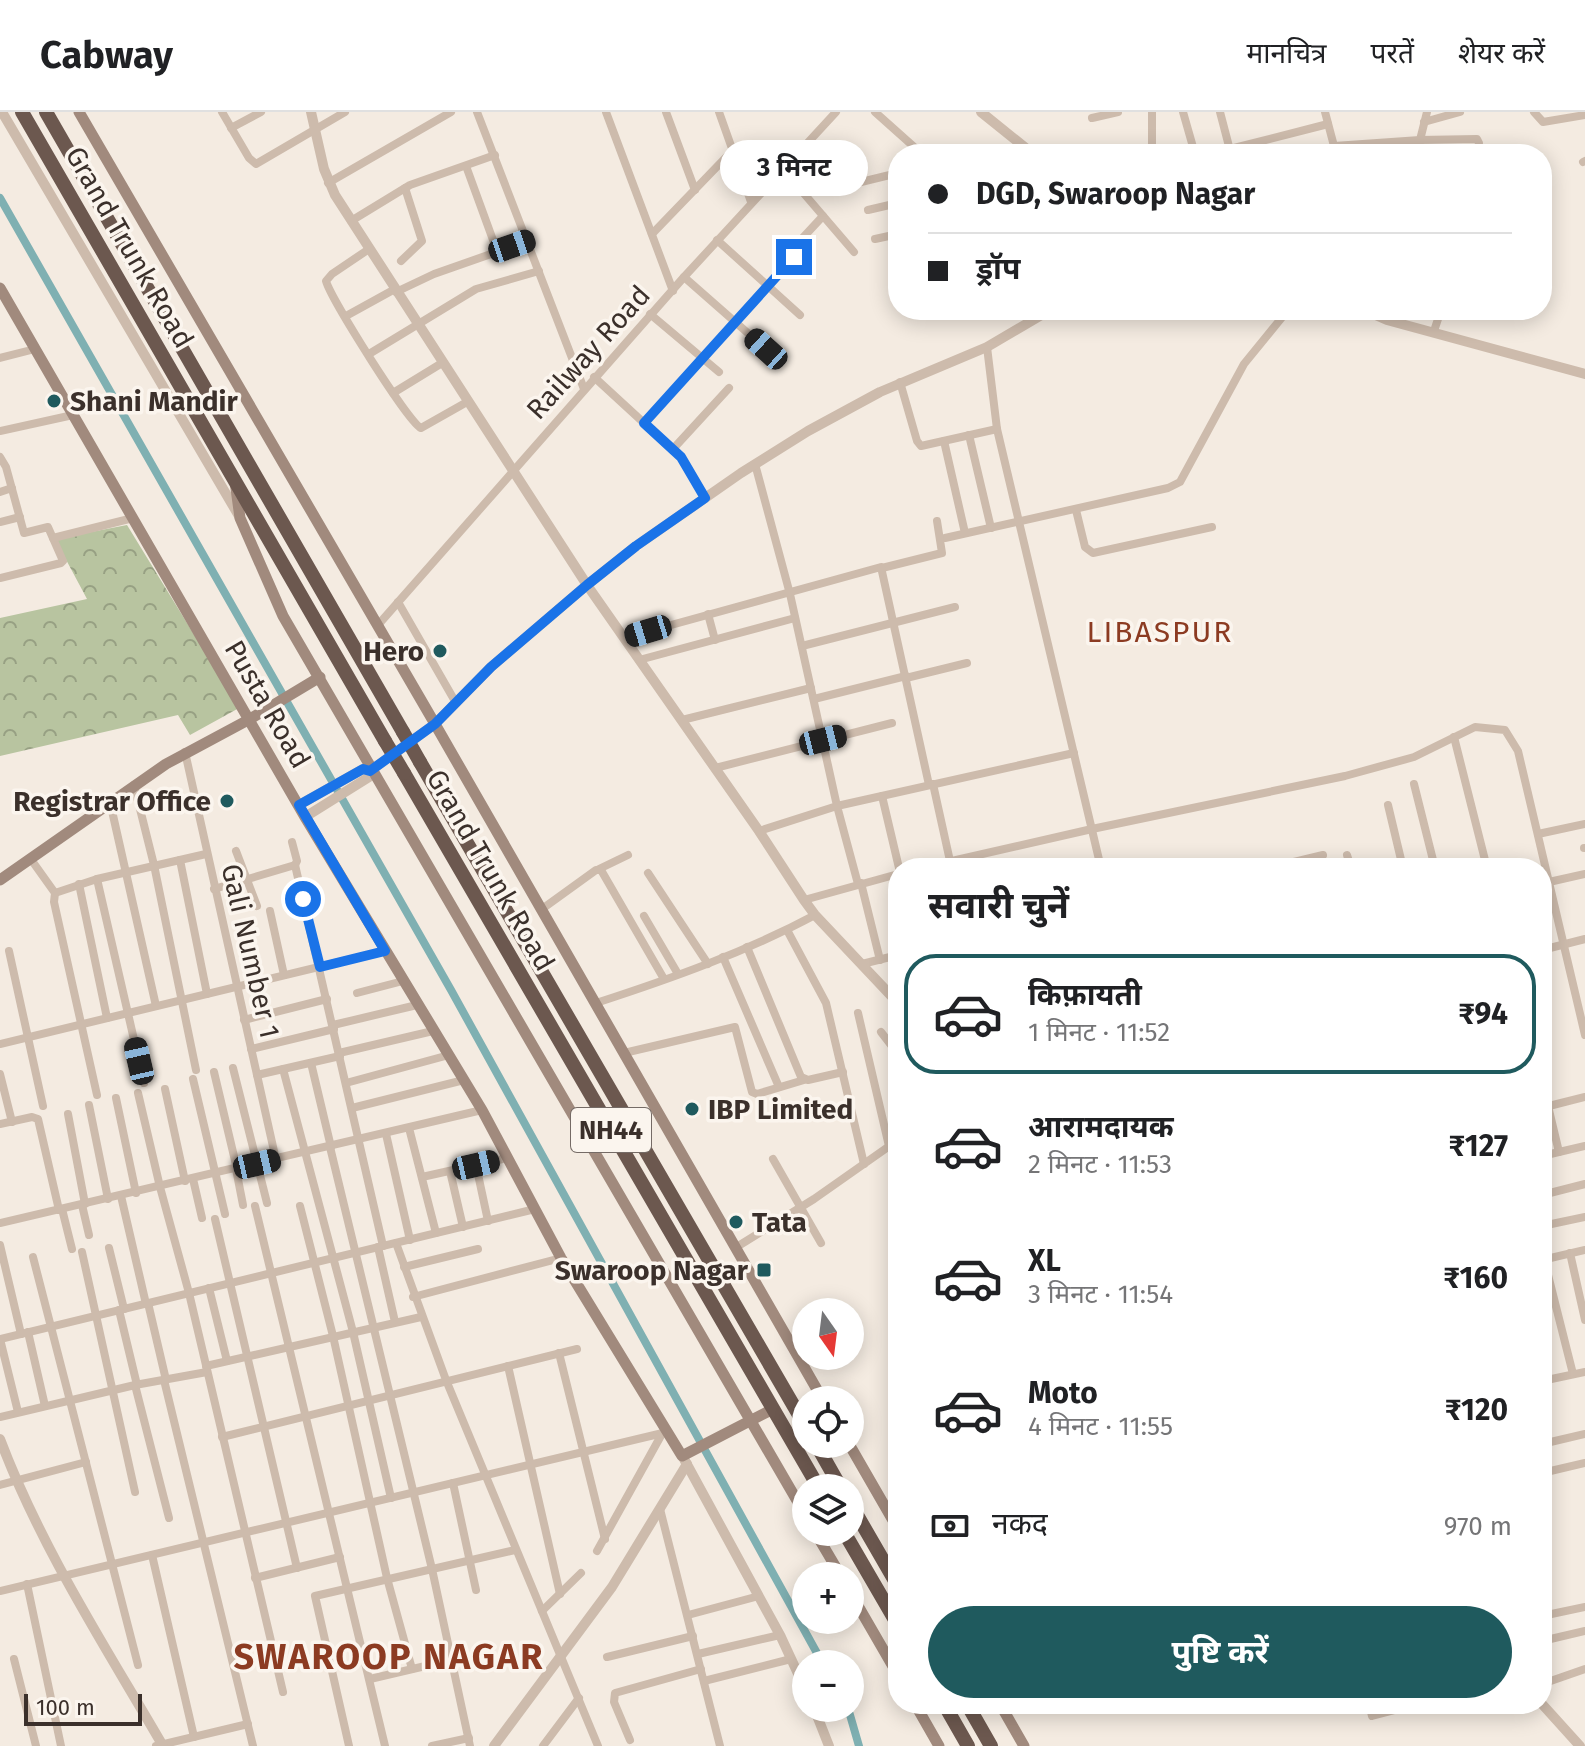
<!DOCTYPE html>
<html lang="hi">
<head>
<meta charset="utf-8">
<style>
	:root { --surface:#fff; --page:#f6f6f6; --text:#202124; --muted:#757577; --line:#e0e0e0; --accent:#1f5a5e }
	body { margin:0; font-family:"Fira Sans","Noto Sans Devanagari",sans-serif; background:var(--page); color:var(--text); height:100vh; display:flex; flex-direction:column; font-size:30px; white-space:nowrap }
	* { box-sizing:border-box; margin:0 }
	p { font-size:26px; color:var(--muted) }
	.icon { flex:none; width:44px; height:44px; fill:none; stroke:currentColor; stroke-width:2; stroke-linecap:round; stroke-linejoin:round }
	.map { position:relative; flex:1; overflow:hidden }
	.panel { position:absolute; left:888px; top:746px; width:664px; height:856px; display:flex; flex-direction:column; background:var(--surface); border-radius:32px; box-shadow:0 4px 20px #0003 }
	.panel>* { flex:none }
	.guide { position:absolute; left:888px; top:32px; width:664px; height:176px; border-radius:32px; box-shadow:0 4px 20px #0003; display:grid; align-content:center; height:176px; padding:0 40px; background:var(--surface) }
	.needle { width:52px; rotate:166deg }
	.controls { position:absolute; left:792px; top:1186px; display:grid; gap:16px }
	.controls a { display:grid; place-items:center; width:72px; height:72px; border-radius:50%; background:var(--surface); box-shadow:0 4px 20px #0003; font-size:40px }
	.scale { position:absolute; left:24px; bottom:20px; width:118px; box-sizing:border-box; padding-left:8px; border:4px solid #3b302b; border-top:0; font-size:22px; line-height:28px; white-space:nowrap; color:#3b302b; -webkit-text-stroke:6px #fbf5ee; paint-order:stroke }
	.end { position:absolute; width:36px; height:36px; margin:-18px; border:10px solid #1a73e8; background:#fff; box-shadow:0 0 0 4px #fff }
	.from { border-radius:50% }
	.bubble { position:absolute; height:56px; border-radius:28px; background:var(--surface); box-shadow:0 4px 20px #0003; font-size:26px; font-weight:700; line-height:56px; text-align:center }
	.car { position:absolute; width:24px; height:48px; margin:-24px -12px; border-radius:10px; box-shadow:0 0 6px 2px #0007; background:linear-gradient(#222 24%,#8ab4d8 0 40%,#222 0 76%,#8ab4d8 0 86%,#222 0) }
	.guide b { display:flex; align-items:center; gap:28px; height:76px; font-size:30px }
	.guide b+b { border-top:2px solid var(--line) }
	.guide i { width:20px; height:20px; background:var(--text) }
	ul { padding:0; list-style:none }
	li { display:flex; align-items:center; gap:24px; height:120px; margin:0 16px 12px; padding:0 24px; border:4px solid transparent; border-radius:32px }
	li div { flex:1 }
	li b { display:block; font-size:30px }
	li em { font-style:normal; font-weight:700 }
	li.on { border-color:var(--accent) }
	li>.icon { width:72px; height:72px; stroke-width:1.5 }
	h2 { padding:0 40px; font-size:36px; line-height:96px }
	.pay { display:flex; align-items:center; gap:20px; height:88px; padding:0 40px; font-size:30px }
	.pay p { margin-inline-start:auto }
	.action { display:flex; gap:16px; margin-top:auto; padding:16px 40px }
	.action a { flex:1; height:92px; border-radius:48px; background:var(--accent); color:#fff; font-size:32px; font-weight:700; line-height:92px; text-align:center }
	header { display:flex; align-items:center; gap:48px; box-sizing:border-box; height:112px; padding:0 40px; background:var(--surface); border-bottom:2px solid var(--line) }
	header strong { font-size:38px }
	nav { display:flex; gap:44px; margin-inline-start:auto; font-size:28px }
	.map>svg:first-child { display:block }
	.park { fill:url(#park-crowns) }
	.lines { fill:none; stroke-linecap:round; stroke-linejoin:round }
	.canal { stroke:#7fb0b2; stroke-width:8 }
	.minor { stroke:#cdbbac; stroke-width:8 }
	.tertiary { stroke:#cdbbac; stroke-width:10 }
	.secondary { stroke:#a18a7d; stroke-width:11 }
	.trunk { stroke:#6c584f; stroke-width:14 }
	.trunk-bridge { stroke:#6c584f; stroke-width:14 }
	.route { stroke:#1a73e8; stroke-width:10 }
	.poi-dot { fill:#1f5a5e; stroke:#fbf5ee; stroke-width:3 }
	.labels { text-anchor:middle; stroke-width:7; stroke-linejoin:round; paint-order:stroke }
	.shield { fill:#fbf5ee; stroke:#756b66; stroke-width:2 }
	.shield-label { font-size:26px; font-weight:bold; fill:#3b302b }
	.street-label { font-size:28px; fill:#3b302b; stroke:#fbf5ee }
	.poi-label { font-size:28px; font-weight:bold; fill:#3b302b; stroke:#fbf5ee; text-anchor:start }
	.neighbourhood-label { font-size:30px; letter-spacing:2px; fill:#8c3b22; stroke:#fbf5ee }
	.district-label { font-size:36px; font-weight:bold; letter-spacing:2px; fill:#8c3b22; stroke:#fbf5ee }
</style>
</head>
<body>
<header>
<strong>Cabway</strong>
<nav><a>मानचित्र</a><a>परतें</a><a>शेयर करें</a></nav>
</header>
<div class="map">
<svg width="1585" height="1634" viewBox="0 0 1585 1634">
	<defs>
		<pattern id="park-crowns" width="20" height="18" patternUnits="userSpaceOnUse" patternTransform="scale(2)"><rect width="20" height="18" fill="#b8c4a0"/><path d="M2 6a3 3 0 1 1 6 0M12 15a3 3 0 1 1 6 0" fill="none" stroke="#97a083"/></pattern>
	</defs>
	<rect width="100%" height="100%" fill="#f4ebe1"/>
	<polygon class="park" points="127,413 239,596 190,623 178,603 0,644 0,506 87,487 55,427"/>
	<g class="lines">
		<g class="canal">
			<polyline points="0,86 451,878 823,1552"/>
			<polyline points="848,1596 859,1634"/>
		</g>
		<g class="minor">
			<polyline points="222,0 249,46 256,52 345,0"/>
			<polyline points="477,0 584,277"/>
			<polyline points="606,0 673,179"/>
			<polyline points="666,0 695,78"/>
			<polyline points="719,0 751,90"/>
			<polyline points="875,0 922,42"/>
			<polyline points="1152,0 1152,42"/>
			<polyline points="1183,0 1195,42"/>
			<polyline points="1220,0 1231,42"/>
			<polyline points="1325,0 1334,34"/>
			<polyline points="1427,0 1420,28 1477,27 1479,31 1477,42"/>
			<polyline points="1534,0 1543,10 1585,3"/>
			<polyline points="1092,6 1118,0"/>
			<polyline points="1424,10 1460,0"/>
			<polyline points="231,16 261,0"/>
			<polyline points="1230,37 1328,12"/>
			<polyline points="1324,42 1325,39 1334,34 1420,28 1418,42"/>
			<polyline points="1583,50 1585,49"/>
			<polyline points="466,54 497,139"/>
			<polyline points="782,56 854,140"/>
			<polyline points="861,70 898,61"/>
			<polyline points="328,71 451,0"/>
			<polyline points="868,98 898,91"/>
			<polyline points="351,109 410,73 495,43"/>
			<polyline points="652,122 733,38"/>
			<polyline points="875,127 898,122"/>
			<polyline points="717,128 800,203"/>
			<path d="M 369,137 L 332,162 L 326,169 C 331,187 408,310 421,316 L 467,290"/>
			<polyline points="401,149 422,129 405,76"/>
			<polyline points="684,165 766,237"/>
			<polyline points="396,180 434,162 528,129"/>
			<polyline points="1481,198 1484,199"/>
			<polyline points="650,202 719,260"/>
			<polyline points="346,204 395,177"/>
			<polyline points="1434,219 1441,198"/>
			<polyline points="987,235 997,317 1101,756"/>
			<polyline points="369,242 476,177 539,159"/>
			<polyline points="0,246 35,237"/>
			<polyline points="594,265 681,345 705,386"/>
			<polyline points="900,270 917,329 921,334 997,317"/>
			<polyline points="393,281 442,251"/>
			<polyline points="644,311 793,147 797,132 823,104"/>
			<polyline points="0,319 73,303"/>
			<polyline points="969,323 991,416"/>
			<polyline points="944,329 965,421"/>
			<polyline points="673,337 729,276"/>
			<polyline points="0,345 6,355 24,421 48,415 63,449 61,451 0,466"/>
			<polyline points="755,352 790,482 837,694 759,719"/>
			<polyline points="0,380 12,376"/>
			<polyline points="1076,398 1085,435 1093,441 1212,415"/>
			<polyline points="0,410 20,405"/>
			<polyline points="53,426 133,406"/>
			<polyline points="945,426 1168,376 1180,370 1244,252 1288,198"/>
			<polyline points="882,456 942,441 937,409"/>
			<polyline points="398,490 456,591"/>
			<polyline points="708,502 715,528"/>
			<polyline points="378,513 684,165 836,0"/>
			<polyline points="624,526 881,455 929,673"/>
			<polyline points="802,534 955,495"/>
			<polyline points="639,548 795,506"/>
			<polyline points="906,566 967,551"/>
			<polyline points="814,587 906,564"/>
			<polyline points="682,608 811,576"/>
			<polyline points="1454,625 1487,756"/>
			<polyline points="185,640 276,1048"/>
			<polyline points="715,656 892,611"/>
			<polyline points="933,672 950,749"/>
			<polyline points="1414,672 1435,756"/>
			<polyline points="134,673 154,753 196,958"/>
			<polyline points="882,684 899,756"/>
			<polyline points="110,690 156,894"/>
			<polyline points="1388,693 1403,756"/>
			<polyline points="1538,722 1585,712"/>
			<polyline points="1584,736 1585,736"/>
			<polyline points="236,739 257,794"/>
			<polyline points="1347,743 1351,756"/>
			<polyline points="30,746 55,781 54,790 97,983"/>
			<polyline points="180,748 207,882"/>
			<polyline points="295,753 383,1134"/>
			<polyline points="921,756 1092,717 1345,664 1414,645 1475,615 1505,618 1518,639 1585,923"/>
			<polyline points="1268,756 1323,743"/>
			<polyline points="599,757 628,743"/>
			<polyline points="648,761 708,852"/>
			<polyline points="97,767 144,971"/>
			<polyline points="1549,770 1585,762"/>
			<polyline points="861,771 880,848"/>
			<polyline points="79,772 107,906"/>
			<polyline points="858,772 837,694 1074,641"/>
			<polyline points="214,777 295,753 297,749 292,730"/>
			<polyline points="55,781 97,767 206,742"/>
			<polyline points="804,788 898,762"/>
			<polyline points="542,797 596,758 601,758 664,867"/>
			<polyline points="270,799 284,863"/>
			<polyline points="644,804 678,862"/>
			<polyline points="787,818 826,891 864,1052"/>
			<polyline points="747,835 801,965 808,968 843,960"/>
			<polyline points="1542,838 1585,827"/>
			<polyline points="9,839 43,994"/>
			<polyline points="723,845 779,975"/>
			<polyline points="862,852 898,843"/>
			<polyline points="357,881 403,869"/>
			<path d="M 596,891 C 670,867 746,840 815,803"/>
			<polyline points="858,901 889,1034"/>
			<polyline points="244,908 327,887"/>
			<polyline points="333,913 417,893"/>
			<polyline points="881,920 898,942"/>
			<polyline points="0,932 385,839"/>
			<polyline points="251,937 334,917"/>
			<polyline points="339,941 433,919"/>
			<polyline points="624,941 735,915 752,980 757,982 804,968"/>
			<polyline points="311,951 331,1035"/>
			<polyline points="233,956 267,1091"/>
			<polyline points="283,957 353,1220 391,1386"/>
			<polyline points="214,960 237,1057"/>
			<polyline points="0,962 12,1010"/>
			<polyline points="257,963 340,944"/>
			<polyline points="193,967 225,1102"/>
			<polyline points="1542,969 1559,1040"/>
			<polyline points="346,971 449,943"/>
			<polyline points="165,977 185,1069"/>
			<polyline points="138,981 160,1075 189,1181 283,1580"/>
			<polyline points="116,986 136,1081"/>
			<polyline points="89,993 108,1087"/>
			<polyline points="1549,994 1585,985"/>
			<polyline points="352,996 464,968"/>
			<polyline points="68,1002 85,1092"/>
			<polyline points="0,1012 32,1005 38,1007 59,1098"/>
			<polyline points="409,1016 436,1121"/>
			<polyline points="386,1022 410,1128"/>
			<polyline points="330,1035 432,1457 470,1634"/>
			<polyline points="1542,1044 1585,1034"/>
			<polyline points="773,1047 821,1131"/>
			<polyline points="476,1053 488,1109"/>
			<polyline points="236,1057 243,1093"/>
			<polyline points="450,1059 463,1115"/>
			<polyline points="422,1065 507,1046"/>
			<polyline points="193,1067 202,1106"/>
			<polyline points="1542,1083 1585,1072"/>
			<polyline points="121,1084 146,1192"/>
			<polyline points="82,1093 89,1123"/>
			<polyline points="255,1094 385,1634"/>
			<polyline points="300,1094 333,1224 387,1466 412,1557"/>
			<polyline points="62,1097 72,1137"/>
			<polyline points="215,1107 297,1456"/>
			<polyline points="0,1111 482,998"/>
			<polyline points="1542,1114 1585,1105"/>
			<polyline points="396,1131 446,1268 598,1634"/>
			<polyline points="0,1133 21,1222"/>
			<polyline points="378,1135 395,1210"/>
			<polyline points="109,1136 124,1197"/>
			<polyline points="735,1136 814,1087 898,1028"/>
			<polyline points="82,1140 135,1380"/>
			<polyline points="1570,1141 1585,1208"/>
			<polyline points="33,1145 138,1553"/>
			<polyline points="1544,1147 1573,1262"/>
			<polyline points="1542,1148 1585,1138"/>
			<polyline points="404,1155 478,1137"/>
			<polyline points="209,1176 227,1249"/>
			<polyline points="413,1185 561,1146"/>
			<polyline points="148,1191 166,1268"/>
			<polyline points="119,1198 137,1273"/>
			<polyline points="28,1220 45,1294"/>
			<polyline points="0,1227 535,1097"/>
			<polyline points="0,1227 18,1300"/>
			<polyline points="559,1241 605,1427"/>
			<polyline points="206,1254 421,1205"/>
			<polyline points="508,1254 560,1482"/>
			<polyline points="164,1268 253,1634"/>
			<polyline points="1542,1269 1585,1260"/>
			<polyline points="135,1273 169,1406"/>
			<polyline points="0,1305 135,1273 207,1260"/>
			<polyline points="222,1325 577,1237"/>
			<polyline points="1542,1332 1585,1322"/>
			<polyline points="1542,1361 1585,1351"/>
			<polyline points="453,1371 476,1478"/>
			<polyline points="0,1373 86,1350"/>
			<polyline points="660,1397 720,1634"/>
			<polyline points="597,1439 663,1320"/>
			<polyline points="152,1443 194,1625"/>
			<polyline points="255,1466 340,1445"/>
			<polyline points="27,1472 61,1634"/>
			<polyline points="0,1479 667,1320"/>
			<polyline points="542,1499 581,1461"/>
			<polyline points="688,1503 759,1484"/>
			<polyline points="1542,1504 1585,1495"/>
			<polyline points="1542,1529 1585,1519"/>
			<polyline points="698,1542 780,1523"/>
			<polyline points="607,1545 693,1524"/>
			<polyline points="14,1547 36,1634"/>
			<polyline points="370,1567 451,1548"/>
			<polyline points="704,1569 791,1547"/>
			<polyline points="1542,1572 1585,1557"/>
			<polyline points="1369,1592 1372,1604 1418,1592"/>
			<polyline points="630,1628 614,1590 615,1581 701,1557"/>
			<polyline points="156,1634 248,1612"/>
			<polyline points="349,1634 315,1484 515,1438"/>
			<polyline points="432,1634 469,1626"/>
			<polyline points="543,1634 579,1586"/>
		</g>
		<g class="tertiary">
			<polyline points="2,0 239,404"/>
			<polyline points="311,0 324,57 335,83 587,473 759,719 804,788 815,803 898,891"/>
			<polyline points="981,0 1033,42"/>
			<polyline points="1364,198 1387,208 1585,262"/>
			<polyline points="299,693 363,657 370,659"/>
			<polyline points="305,705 369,665 370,659 435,612 491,555 587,473 636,434 741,361 808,319 880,280 987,235 1050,198"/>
			<path d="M 0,1327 C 41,1436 105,1534 163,1634"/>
			<polyline points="684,1347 781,1525 806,1579"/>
			<polyline points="1542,1592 1580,1634"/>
			<polyline points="814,1596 829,1634"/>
			<polyline points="494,1634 612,1475 687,1352"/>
		</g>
		<g class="secondary">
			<polyline points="79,0 435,612 823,1288"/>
			<polyline points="0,176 305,705 482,998 561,1146 682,1344 773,1297"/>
			<polyline points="235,369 240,406 283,504 806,1404"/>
			<polyline points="0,768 166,652 250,607 320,565"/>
			<polyline points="849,1332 898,1417"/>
			<polyline points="815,1420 841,1464"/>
			<polyline points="850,1480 898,1563"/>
			<polyline points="915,1592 939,1634"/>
			<polyline points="1000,1592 1024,1634"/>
		</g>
		<g class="trunk">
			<polyline points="22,0 385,629"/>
			<polyline points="46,0 403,620"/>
			<polyline points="420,650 806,1315"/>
			<polyline points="404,661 819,1376"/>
			<polyline points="816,1332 841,1376"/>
			<polyline points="850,1391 898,1474"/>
			<polyline points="844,1420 898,1513"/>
			<polyline points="944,1592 968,1634"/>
			<polyline points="967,1592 991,1634"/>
		</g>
		<g class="trunk-bridge">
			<polyline points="403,620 420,650"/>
			<polyline points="385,629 404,661"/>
		</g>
	</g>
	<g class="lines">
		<polyline class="route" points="303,787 320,855 385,839 299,693 363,657 370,659 435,612 491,555 587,473 636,434 705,386 681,345 644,311 794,145"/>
	</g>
	<g class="poi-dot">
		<circle cx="54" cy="289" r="8"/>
		<circle cx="440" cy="539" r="8"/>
		<circle cx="227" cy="689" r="8"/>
		<circle cx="692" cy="997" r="8"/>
		<circle cx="736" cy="1110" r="8"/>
		<rect x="756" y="1150" width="16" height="16" rx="4"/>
	</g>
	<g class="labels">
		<rect class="shield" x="571" y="996" width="80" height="44" rx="6"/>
		<g class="shield-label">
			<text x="611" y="1027">NH44</text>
		</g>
		<g class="street-label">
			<text transform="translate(130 135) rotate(60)" y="10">Grand Trunk Road</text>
			<text transform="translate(588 240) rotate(-48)" y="10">Railway Road</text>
			<text transform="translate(268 592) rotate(60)" y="10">Pusta Road</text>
			<text transform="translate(491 758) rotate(60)" y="10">Grand Trunk Road</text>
			<text transform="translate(251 839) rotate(77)" y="10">Gali Number 1</text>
		</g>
		<g class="poi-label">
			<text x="70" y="299">Shani Mandir</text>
			<text x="424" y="549" text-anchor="end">Hero</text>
			<text x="211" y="699" text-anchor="end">Registrar Office</text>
			<text x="708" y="1007">IBP Limited</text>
			<text x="752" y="1120">Tata</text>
			<text x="748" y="1168" text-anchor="end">Swaroop Nagar</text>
		</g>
		<g class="neighbourhood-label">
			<text x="1160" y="530">LIBASPUR</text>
		</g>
		<g class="district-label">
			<text x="389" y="1557">SWAROOP NAGAR</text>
		</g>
	</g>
</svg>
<div class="controls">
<a><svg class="needle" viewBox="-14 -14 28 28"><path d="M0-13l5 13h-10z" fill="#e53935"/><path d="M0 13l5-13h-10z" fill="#757577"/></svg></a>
<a><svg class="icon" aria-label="locate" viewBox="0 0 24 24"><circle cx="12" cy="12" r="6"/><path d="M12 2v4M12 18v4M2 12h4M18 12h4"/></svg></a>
<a><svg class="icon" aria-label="layers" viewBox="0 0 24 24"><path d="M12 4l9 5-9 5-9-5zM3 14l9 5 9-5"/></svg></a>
<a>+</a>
<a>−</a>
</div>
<div class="scale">100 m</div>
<i class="end from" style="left:303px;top:787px"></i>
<i class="end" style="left:794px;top:145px"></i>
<div class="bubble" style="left:720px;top:28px;width:148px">3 मिनट</div>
<i class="car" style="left:512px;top:134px;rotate:71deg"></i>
<i class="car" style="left:766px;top:237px;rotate:312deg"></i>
<i class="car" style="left:648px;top:519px;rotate:253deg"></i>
<i class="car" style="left:823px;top:628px;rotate:76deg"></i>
<i class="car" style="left:139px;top:949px;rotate:347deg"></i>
<i class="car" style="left:257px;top:1052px;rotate:77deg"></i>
<i class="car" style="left:476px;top:1053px;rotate:77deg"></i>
<div class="guide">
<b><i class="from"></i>DGD, Swaroop Nagar</b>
<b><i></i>ड्रॉप</b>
</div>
<section class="panel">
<h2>सवारी चुनें</h2>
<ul>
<li class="on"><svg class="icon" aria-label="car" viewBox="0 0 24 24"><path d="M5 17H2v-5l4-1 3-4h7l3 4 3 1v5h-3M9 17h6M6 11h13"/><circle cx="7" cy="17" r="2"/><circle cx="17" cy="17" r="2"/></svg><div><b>किफ़ायती</b><p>1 मिनट · 11:52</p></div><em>₹94</em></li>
<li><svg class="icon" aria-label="car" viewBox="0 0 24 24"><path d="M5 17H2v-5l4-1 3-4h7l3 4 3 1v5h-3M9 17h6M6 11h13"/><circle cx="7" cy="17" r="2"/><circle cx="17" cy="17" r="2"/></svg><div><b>आरामदायक</b><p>2 मिनट · 11:53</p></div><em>₹127</em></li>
<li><svg class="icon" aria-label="car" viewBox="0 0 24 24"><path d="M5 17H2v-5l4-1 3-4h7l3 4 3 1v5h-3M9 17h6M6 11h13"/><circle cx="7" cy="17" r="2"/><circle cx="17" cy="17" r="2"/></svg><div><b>XL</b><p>3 मिनट · 11:54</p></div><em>₹160</em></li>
<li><svg class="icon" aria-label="car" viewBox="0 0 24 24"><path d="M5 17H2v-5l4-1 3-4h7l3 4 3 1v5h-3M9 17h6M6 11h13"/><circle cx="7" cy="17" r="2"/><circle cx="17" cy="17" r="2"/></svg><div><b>Moto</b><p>4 मिनट · 11:55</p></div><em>₹120</em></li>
</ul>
<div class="pay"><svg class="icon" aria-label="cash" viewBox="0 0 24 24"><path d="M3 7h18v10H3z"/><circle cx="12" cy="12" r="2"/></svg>नकद<p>970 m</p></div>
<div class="action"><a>पुष्टि करें</a></div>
</section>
</div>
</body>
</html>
